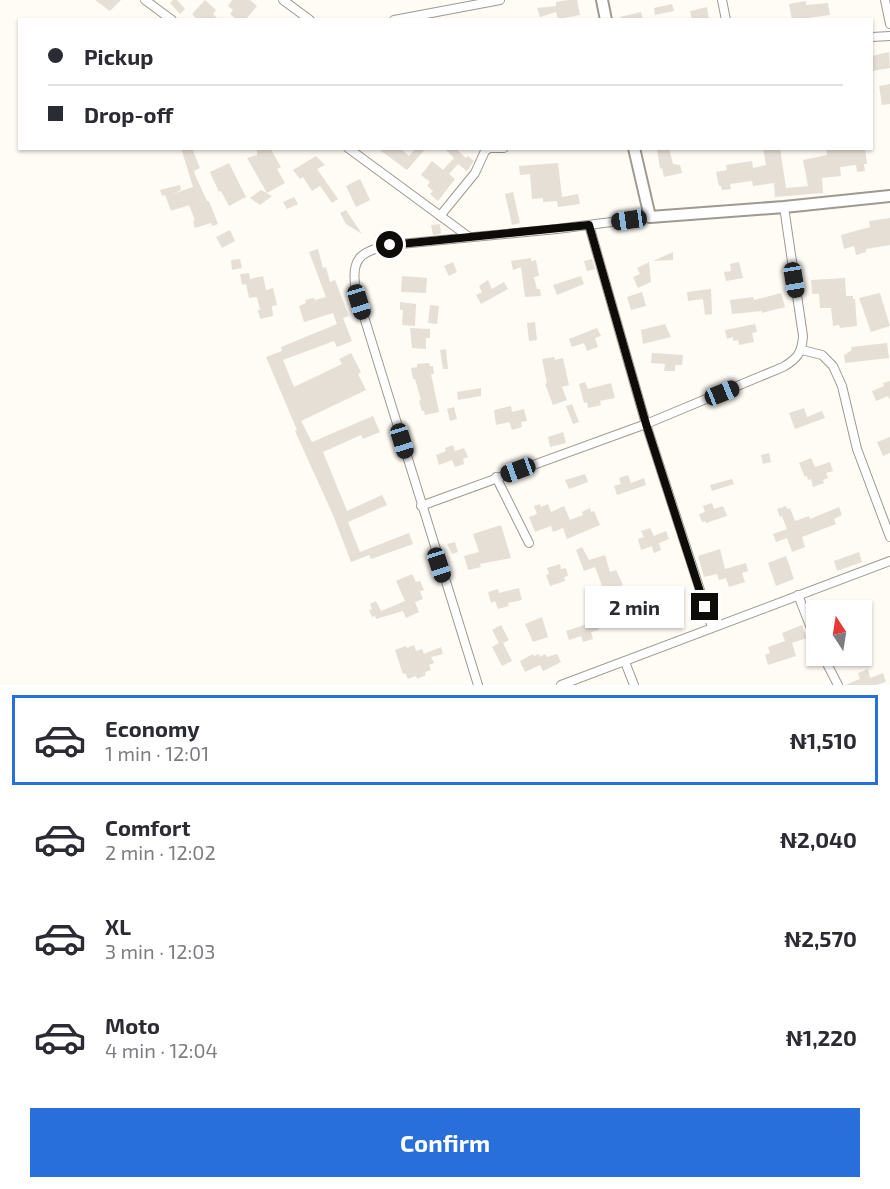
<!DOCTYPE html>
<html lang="en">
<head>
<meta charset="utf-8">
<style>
	:root { --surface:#fff; --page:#f7f7f7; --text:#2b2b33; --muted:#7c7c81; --line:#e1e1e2; --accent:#286fdb }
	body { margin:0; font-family:"Exo 2",sans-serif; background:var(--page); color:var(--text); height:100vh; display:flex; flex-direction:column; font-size:22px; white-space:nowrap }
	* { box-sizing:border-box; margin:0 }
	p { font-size:20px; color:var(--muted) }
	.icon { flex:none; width:33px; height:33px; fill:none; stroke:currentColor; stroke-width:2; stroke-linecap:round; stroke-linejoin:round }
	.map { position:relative; height:685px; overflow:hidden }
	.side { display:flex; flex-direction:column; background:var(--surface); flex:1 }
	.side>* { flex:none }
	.guide { position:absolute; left:18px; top:18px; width:855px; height:132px; border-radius:0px; box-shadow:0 2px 4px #0004; display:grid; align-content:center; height:132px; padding:0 30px; background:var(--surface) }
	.needle { width:39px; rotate:348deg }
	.fabs { position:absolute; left:806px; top:600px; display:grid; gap:12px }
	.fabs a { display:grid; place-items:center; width:66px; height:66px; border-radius:0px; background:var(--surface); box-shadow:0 2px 4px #0004; font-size:30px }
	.end { position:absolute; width:27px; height:27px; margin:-14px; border:8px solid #0e0c09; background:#fff; box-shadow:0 0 0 3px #fff }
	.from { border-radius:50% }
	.bubble { position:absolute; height:42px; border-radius:0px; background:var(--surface); box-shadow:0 2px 4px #0004; font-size:20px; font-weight:700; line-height:42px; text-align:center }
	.car { position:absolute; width:18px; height:36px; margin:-18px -9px; border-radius:8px; box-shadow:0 0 4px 2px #0007; background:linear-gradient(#222 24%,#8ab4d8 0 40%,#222 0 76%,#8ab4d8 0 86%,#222 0) }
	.guide b { display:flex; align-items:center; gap:21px; height:57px; font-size:22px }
	.guide b+b { border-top:2px solid var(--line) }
	.guide i { width:15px; height:15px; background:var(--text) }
	ul { padding:10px 0 0; list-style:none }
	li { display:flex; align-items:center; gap:18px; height:90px; margin:0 12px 9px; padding:0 18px; border:3px solid transparent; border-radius:0px }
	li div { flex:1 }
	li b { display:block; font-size:22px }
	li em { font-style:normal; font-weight:700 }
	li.on { border-color:var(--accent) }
	li>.icon { width:54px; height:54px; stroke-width:1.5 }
	.button { display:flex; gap:12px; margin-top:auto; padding:12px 30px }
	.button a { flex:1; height:69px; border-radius:0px; background:var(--accent); color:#fff; font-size:24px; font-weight:700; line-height:69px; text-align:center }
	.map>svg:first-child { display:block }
	.building { fill:#e6dfd6 }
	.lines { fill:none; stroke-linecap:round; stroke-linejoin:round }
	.street-casing { stroke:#9f9990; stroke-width:10 }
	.secondary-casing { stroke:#9f9990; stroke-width:14 }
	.street { stroke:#fff; stroke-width:8 }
	.secondary { stroke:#fff; stroke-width:10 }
	.route { stroke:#0e0c09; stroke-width:8 }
</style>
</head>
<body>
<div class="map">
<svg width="890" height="685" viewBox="0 0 890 685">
	<rect width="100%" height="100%" fill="#fffbf5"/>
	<g class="building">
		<polygon points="95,0 121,0 110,11"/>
		<polygon points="173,0 177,0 185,9 180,14 170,3"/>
		<polygon points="205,0 216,10 213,14 219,20 198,20 192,14"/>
		<polygon points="232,0 250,0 257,6 245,20 237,20 230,14 233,10 228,6"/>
		<polygon points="568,0 577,0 580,15 558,19 556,12 540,17 537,8 556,6 556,2"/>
		<polygon points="806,1 806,5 828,3 830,15 792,20 789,4"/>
		<polygon points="672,4 674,11 655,15 654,8"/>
		<polygon points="707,7 709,20 692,20 690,11"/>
		<polygon points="641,12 643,20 621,20 620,17"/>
		<polygon points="889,52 890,68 872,71 872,56"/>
		<polygon points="890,84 890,104 882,105 879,86"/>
		<polygon points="181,148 192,148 200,168 194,171 195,175 207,201 209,201 218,224 212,226 211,223 195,228 193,221 195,220 189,205 171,211 165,195 162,196 160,190 180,185 181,190 172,194 193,187"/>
		<polygon points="260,148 270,148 281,167 277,169 285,183 267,193 247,158 257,155 257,150"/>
		<polygon points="377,148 400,148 409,156 416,148 426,148 407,170"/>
		<polygon points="444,148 455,148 466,158 468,156 474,161 467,171 458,164 449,174 455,179 438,201 430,194 433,191 427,186 430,182 421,175 432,161 443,170 454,158"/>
		<polygon points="657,148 669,148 673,164 680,165 682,173 664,177 662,168 660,169"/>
		<polygon points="763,148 780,148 786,188 808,186 803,160 827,155 826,148 865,148 867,164 864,164 865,171 857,172 856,165 840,167 841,176 822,178 823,193 775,197 774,183 753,186 752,181 730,184 731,189 722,190 721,186 719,186 716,172 727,170 726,165 752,161 753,168 766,165"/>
		<polygon points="316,156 325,165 317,169 338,199 332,203 320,186 312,191 303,177 300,179 293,170"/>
		<polygon points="229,163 246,197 229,206 221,191 219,192 210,172"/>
		<polygon points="558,163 562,197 578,194 580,204 558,207 557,201 543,202 543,198 532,199 530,174 520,175 519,166"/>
		<polygon points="360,179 370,200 356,207 346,186"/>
		<polygon points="261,190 272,196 260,205 250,198"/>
		<polygon points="513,192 520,223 512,225 505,194"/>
		<polygon points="294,197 298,204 287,209 283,202"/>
		<polygon points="346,210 362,234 346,224 340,213"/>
		<polygon points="890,218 890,245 866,249 866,252 856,255 854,246 844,249 841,235 870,227 869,221"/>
		<polygon points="440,224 441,234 433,235 431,225"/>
		<polygon points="394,229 396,235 377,242 375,235"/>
		<polygon points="230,230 235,241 222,248 216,237"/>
		<polygon points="318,249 323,268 326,267 330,282 335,280 349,316 343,318 352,341 337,347 334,341 283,360 294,387 342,364 339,359 351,353 361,372 358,374 366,390 301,421 312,442 373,416 380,432 363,439 361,435 323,452 347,511 382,495 387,505 348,522 360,552 409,533 413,544 371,559 369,555 351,562 333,515 295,431 297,430 266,357 282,351 281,347 337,324 333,313 304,322 299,306 306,303 305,300 314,298 315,300 326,297 309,252"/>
		<polygon points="673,252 673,260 653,261"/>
		<polygon points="531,258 531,261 536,260 539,276 534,277 537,289 540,289 541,296 525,297 521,267 513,270 511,261"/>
		<polygon points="240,259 242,268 232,270 231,260"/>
		<polygon points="592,259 595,269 587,271 584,261"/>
		<polygon points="453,262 457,272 449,276 444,266"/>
		<polygon points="649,262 651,282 638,288 633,277 640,274 637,268"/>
		<polygon points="739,262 743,278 726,281 724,272 731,271 730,264"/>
		<polygon points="249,273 250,279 263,276 266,290 273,288 277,305 272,306 273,316 260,319 258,310 260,310 257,297 249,298 246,284 242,285 240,274"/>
		<polygon points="402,276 427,278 426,293 401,292"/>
		<polygon points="581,276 584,284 557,295 553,285"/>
		<polygon points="845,278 846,296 853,296 853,299 855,299 857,326 840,328 839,325 833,326 831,308 820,308 819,294 812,294 811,280"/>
		<polygon points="488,280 492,289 504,282 508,289 481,304 476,295 482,292 479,286"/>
		<polygon points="711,289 712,314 705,315 703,299 688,301 687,292"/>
		<polygon points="642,292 646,306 631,310 627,297"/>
		<polygon points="781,293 785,307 762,313 762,311 732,314 730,300 753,297 754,300"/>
		<polygon points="880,293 890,326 871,332 859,298"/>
		<polygon points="400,302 416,304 415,326 402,325 403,310 400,310"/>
		<polygon points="430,305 439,306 437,324 428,323"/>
		<polygon points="535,322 537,340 529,341 527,323"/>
		<polygon points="665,324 671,337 643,344 641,330"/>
		<polygon points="755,324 757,332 752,333 754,342 739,345 738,340 733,341 733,337 727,339 725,330"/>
		<polygon points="410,328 430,329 430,338 426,338 426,349 412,348"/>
		<polygon points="597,328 601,336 595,338 598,347 587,351 584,343 572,347 569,339"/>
		<polygon points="887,343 889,358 845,363 844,355 852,350 851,347"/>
		<polygon points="446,349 448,369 443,369 440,350"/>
		<polygon points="652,353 683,355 682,365 675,365 675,371 664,371 665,364 651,363"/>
		<polygon points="554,357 555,360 563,358 569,385 562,387 567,400 553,405 545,384 547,383 542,359"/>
		<polygon points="429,363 430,366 433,366 434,374 431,374 439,412 425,415 424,411 422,411 419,401 421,400 415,379 413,379 411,368 417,367 417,364"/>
		<polygon points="890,381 890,400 888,396 876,401 872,391 884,386 883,383"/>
		<polygon points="585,382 588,389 611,383 615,398 600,401 601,405 588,408 587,402 584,403 579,384"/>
		<polygon points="481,388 481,396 458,400 457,392"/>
		<polygon points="572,404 579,422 573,424 566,406"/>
		<polygon points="511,406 512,412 524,409 527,421 521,422 522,427 512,430 509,422 496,425 494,410"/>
		<polygon points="454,407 457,419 450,421 447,409"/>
		<polygon points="804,408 807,417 822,411 825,418 795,429 789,413"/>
		<polygon points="563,432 566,443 550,447 548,437"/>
		<polygon points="890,437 890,453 883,456 877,442"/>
		<polygon points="453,445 455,451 464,448 468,457 463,459 464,464 455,467 452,460 439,465 436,455 446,451 445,448"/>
		<polygon points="769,453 771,462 763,464 761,455"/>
		<polygon points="811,458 815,467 830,462 833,471 826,473 828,478 823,480 824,483 813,487 811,479 808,480 807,476 805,477 799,463"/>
		<polygon points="585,474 588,482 569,489 565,480"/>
		<polygon points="628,475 631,483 644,478 646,485 617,495 614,486 621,484 619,478"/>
		<polygon points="732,479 734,484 712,491 710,485"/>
		<polygon points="712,503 714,509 723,506 727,516 706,523 705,521 702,522 699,514 705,512 703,506"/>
		<polygon points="540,504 541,507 548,504 551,512 564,506 570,520 583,515 582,512 590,508 591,512 594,511 600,525 567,539 563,528 553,532 551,526 535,532 529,517 537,514 534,506"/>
		<polygon points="786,506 787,509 790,508 795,521 809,516 810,519 839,507 842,515 834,519 836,524 802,537 805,547 792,552 787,538 776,542 773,534 787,529 782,516 780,517 777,509"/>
		<polygon points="501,525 511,558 480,564 481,567 468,570 464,556 479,552 473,534"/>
		<polygon points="650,528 654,536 666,531 669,539 659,543 661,550 654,553 652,546 641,550 638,539 644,537 641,531"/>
		<polygon points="455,542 458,552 452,554 447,544"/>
		<polygon points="582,547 589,560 605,555 610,572 616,570 623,585 604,591 595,567 584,571 576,550"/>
		<polygon points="720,549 725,569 746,563 748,571 742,573 745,582 729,587 726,578 719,580 717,574 704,577 698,556"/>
		<polygon points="859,552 862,562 837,571 834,561"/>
		<polygon points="786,556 794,579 776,586 768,563"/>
		<polygon points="560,564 561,569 566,568 568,576 564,577 565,581 550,586 546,575 549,574 547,568"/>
		<polygon points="412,574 416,582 420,581 424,590 420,591 423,599 415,602 419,612 406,618 403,611 376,619 375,616 372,617 369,610 372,609 370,604 376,601 381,611 405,601 396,581"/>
		<polygon points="519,588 522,600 508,603 509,606 498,609 495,601 491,603 488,592 498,589 499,593"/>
		<polygon points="542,617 548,637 533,642 525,624"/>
		<polygon points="596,621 599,630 591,632 593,639 583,642 581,636 569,640 566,631"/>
		<polygon points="501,625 509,640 503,643 512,661 502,666 492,647 499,643 492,630"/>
		<polygon points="802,625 807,638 792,643 796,656 768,665 765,655 770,653 768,647 785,641 782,633"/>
		<polygon points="414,645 416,651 422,649 424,654 441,647 443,654 431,657 434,663 429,665 431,670 425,672 426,675 417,679 416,676 408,679 405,673 403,674 395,650 406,646 407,648"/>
		<polygon points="533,654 534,656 539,654 540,657 545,654 547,657 557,654 561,662 543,671 540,665 525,672 520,661"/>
		<polygon points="868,669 870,678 883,673 886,682 876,685 845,685 860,679 858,673"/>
	</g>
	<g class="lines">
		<defs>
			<g id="street">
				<polyline points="145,0 172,20"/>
				<polyline points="283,0 310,20"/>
				<polyline points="722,0 726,20"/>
				<polyline points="885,0 890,24"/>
				<polyline points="394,20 500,0"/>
				<polyline points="872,37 890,36"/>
				<polyline points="348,148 469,237"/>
				<polyline points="487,148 504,148"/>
				<polyline points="440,216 475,173 485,151 488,149"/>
				<polyline points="589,225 646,424 712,627"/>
				<polyline points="802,350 822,355 833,366 842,386 857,449 890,537"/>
				<polyline points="496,477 529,543"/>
				<path d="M 421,506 L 646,424 L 783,367 C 797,359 802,353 803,336 L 784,207"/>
				<polyline points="798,595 816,641"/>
				<polyline points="823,656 838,685"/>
				<polyline points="625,662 634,685"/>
				<path d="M 478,685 L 356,291 C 350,259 360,251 390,245 L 557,229 L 650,217"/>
				<polyline points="561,685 890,561"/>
			</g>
			<g id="secondary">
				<polyline points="602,0 606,20"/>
				<polyline points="634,148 650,217 784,207 890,196"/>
			</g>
		</defs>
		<use href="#street" class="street-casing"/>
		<use href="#secondary" class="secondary-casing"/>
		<use href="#street" class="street"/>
		<use href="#secondary" class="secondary"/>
	</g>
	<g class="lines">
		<polyline class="route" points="390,245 589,225 646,424 705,607"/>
	</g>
</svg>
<div class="fabs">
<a><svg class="needle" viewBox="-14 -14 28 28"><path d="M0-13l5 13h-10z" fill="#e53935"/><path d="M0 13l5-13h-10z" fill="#7c7c81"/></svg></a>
</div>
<i class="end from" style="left:390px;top:245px"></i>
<i class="end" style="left:705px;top:607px"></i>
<div class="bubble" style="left:585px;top:586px;width:99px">2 min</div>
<i class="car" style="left:629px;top:220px;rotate:262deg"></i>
<i class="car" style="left:794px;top:280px;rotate:171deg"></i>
<i class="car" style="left:359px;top:302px;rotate:163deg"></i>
<i class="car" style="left:722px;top:393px;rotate:68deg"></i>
<i class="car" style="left:402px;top:441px;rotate:163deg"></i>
<i class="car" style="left:518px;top:470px;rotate:250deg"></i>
<i class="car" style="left:439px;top:565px;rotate:162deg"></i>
<div class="guide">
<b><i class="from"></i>Pickup</b>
<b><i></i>Drop-off</b>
</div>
</div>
<section class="side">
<ul>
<li class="on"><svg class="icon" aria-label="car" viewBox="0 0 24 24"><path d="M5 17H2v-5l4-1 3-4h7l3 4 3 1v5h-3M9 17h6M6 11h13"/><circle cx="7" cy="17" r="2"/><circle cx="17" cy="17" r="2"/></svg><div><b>Economy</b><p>1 min · 12:01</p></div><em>₦1,510</em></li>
<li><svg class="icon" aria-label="car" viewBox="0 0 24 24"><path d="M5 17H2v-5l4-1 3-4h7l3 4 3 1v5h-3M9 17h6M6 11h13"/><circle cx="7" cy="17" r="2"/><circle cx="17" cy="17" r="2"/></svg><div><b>Comfort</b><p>2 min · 12:02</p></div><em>₦2,040</em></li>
<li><svg class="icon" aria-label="car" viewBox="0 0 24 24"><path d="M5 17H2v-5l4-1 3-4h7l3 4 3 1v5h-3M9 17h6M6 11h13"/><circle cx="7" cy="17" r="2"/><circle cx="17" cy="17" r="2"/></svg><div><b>XL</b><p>3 min · 12:03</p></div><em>₦2,570</em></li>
<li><svg class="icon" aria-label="car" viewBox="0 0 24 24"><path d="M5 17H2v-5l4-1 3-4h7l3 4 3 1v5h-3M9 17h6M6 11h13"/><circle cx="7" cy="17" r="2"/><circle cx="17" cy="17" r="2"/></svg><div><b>Moto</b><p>4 min · 12:04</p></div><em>₦1,220</em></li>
</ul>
<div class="button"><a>Confirm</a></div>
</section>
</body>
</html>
